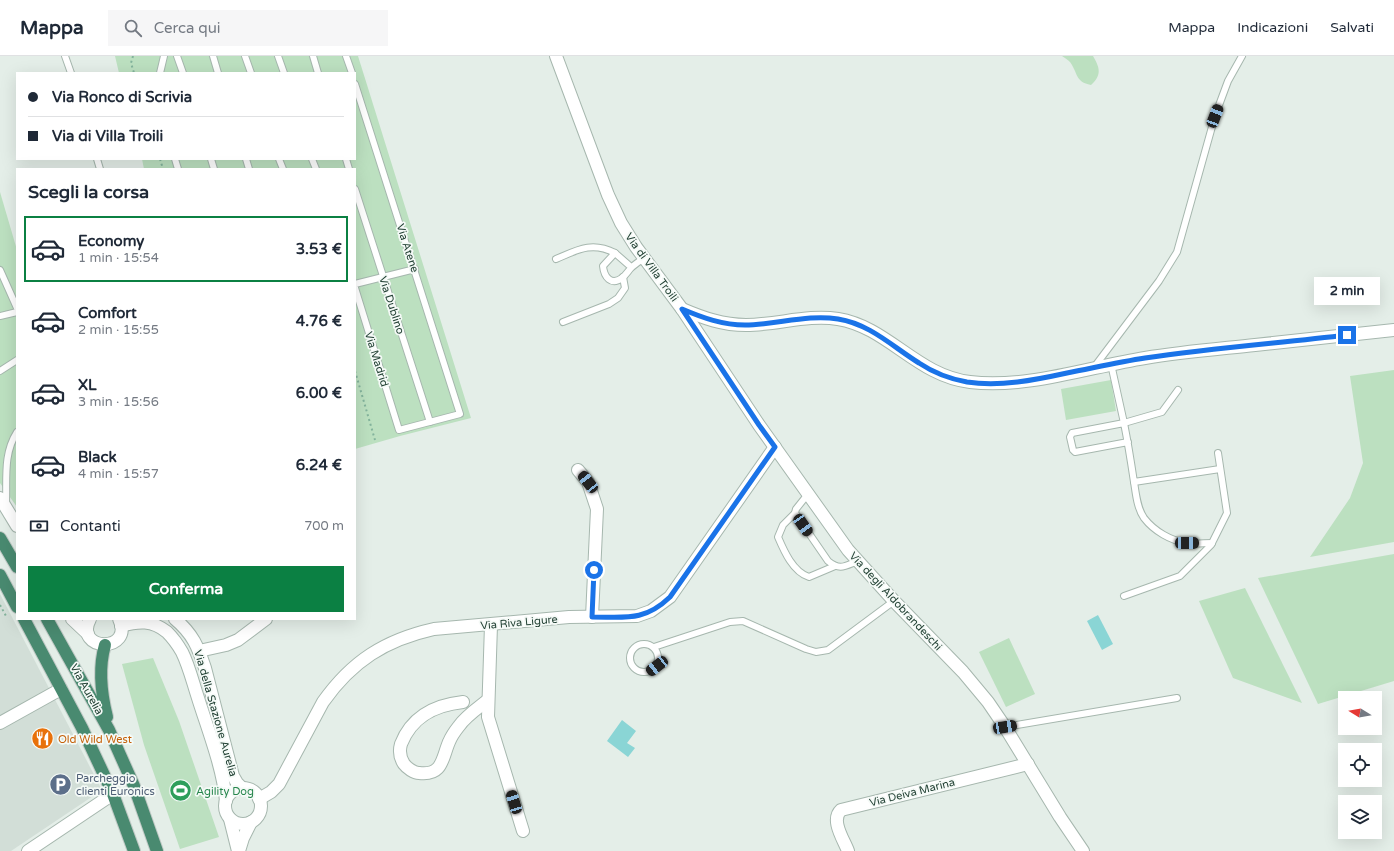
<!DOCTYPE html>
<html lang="it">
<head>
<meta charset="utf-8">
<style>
	:root { --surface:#fff; --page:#f6f6f7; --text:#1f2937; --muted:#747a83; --line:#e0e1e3; --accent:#0b8043 }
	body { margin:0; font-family:"Varela Round",sans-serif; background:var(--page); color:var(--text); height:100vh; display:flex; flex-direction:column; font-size:15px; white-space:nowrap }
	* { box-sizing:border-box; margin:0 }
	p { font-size:13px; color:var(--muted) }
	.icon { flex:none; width:22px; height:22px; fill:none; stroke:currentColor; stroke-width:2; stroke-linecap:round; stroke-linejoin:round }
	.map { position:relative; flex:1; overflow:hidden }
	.details { position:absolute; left:16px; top:112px; width:340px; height:452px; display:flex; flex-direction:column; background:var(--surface); border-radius:0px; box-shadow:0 4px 16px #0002 }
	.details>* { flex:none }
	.banner { position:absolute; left:16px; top:16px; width:340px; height:88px; border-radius:0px; box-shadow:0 4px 16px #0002; display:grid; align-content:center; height:88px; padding:0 12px; background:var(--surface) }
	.needle { width:26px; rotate:281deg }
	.fabs { position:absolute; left:1338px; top:635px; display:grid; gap:8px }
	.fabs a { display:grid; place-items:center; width:44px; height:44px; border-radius:0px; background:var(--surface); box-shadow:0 4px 16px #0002; font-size:20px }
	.end { position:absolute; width:18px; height:18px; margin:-9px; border:5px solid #1a73e8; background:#fff; box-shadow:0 0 0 2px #fff }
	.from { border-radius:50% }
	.bubble { position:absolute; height:28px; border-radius:0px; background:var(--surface); box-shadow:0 4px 16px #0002; font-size:13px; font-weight:700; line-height:28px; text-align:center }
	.car { position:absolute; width:12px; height:24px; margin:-12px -6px; border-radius:5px; box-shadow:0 0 3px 1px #0007; background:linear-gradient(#222 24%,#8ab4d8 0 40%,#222 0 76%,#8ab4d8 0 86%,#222 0) }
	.banner b { display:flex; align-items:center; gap:14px; height:38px; font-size:15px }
	.banner b+b { border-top:1px solid var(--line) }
	.banner i { width:10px; height:10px; background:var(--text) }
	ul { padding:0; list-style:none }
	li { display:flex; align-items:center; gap:12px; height:66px; margin:0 8px 6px; padding:0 4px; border:2px solid transparent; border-radius:0px }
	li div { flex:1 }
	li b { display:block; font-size:15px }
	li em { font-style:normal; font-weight:700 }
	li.on { border-color:var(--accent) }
	li>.icon { width:36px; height:36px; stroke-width:1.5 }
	h2 { padding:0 12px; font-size:18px; line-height:48px }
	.pay { display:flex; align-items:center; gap:10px; height:44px; padding:0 12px; font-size:15px }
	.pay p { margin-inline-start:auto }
	.action { display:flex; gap:8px; margin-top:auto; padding:8px 12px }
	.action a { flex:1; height:46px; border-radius:0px; background:var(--accent); color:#fff; font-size:16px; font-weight:700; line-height:46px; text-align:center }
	header { display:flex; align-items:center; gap:24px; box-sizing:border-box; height:56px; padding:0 20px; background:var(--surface); border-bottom:1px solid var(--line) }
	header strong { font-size:19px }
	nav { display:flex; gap:22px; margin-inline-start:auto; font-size:14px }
	.search { width:280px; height:36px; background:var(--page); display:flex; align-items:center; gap:10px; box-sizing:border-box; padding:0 14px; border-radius:0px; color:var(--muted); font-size:15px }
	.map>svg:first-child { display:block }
	.built { fill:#d2ded7 }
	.green { fill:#bce0c0 }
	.water { fill:#8ad5d5 }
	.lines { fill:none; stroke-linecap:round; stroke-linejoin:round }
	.service-casing { stroke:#a6b7ae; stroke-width:8 }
	.minor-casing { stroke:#a6b7ae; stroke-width:14 }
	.tertiary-casing { stroke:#a6b7ae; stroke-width:14 }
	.trunk-casing { stroke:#c1cac6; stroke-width:14 }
	.path { stroke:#83b39c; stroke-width:2; stroke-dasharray:2 3; stroke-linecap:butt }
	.service { stroke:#fff; stroke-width:6 }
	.minor { stroke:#fff; stroke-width:12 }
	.tertiary { stroke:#fff; stroke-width:12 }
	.trunk { stroke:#498a70; stroke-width:12 }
	.route { stroke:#1a73e8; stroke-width:5 }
	.labels { text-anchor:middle; stroke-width:3.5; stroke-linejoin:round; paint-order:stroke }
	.street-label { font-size:11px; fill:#224134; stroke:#f5faf7 }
	.food-label { font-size:11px; fill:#c56008; stroke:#f5faf7; text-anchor:start }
	.service-label { font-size:11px; fill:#4e5e75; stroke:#f5faf7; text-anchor:start }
	.leisure-label { font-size:11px; fill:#27864d; stroke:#f5faf7; text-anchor:start }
</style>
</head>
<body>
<header>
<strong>Mappa</strong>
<div class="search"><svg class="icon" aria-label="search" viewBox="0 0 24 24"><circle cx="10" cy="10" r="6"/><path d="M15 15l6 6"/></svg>Cerca qui</div>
<nav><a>Mappa</a><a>Indicazioni</a><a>Salvati</a></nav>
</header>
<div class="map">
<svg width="1394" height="795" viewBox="0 0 1394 795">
	<rect width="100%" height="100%" fill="#e4eee8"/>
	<polygon class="built" points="0,538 102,734 11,795 0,795"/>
	<g class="green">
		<polygon points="115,0 358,0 471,362 400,380 355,393 355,113 144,113 142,103 355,103 355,17 119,17"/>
		<path d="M 1062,0 L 1093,0 C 1100,12 1102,19 1091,29 C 1075,26 1078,17 1070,6 C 1068,4 1065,2 1062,0 Z"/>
		<polygon points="0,136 17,194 17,451 0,427"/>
		<polygon points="1394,314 1394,486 1310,501 1350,442 1363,407 1350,320"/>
		<polygon points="1111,324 1116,355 1066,364 1061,333"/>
		<polygon points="1394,498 1394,625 1318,648 1258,522"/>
		<polygon points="1245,532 1302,647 1233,622 1199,545"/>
		<polygon points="1009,582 1035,638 1006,651 979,596"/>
		<polygon points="153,602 179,665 219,781 180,793 144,689 122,608"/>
	</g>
	<g class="water">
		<polygon points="1098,559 1113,588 1102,594 1087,565"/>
		<polygon points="622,664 636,675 627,687 635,692 628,701 607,685"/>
	</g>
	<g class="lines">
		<defs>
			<g id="service">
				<polyline points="65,0 71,17"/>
				<polyline points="177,0 183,17"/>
				<polyline points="213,0 218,17"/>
				<polyline points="245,0 251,17"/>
				<polyline points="278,0 284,17"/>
				<polyline points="313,0 318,17"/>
				<polyline points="346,0 352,17"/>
				<polyline points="160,17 164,0"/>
				<polyline points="355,28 460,358 399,374 355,232"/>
				<polyline points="97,103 100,113"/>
				<polyline points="175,103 178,113"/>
				<polyline points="211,103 214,113"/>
				<polyline points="246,103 249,113"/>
				<polyline points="279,103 283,113"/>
				<polyline points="312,103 316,113"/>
				<polyline points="346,103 349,113"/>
				<polyline points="355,133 430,366"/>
				<path d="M 556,203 C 577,194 592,185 615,197"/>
				<path d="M 631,211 L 615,197 L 603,210 C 604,221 611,230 622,222 C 626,219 628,215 631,212 C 635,208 640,205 644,202"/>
				<polyline points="0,214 17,252"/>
				<polyline points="355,228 415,213"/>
				<polyline points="0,260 17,256"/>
				<polyline points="563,266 609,248 618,242 625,232 623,221"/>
				<polyline points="1111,308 1124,367 1162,356 1178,334"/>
				<polyline points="1095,310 1159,225 1177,196 1215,60 1228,25 1242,0"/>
				<polyline points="0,315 17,304"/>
				<path d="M 1128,386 L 1075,396 L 1073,394 L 1070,381 L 1072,377 L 1124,367 C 1128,387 1131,406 1134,426 L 1220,413"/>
				<path d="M 1134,426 C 1136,438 1137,452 1144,462 C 1154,475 1171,485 1187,487 C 1195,488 1204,487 1212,487"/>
				<path d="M 808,438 L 796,453 L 795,457 L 828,505 C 840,515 845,510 858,505"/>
				<path d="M 6,448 C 7,422 3,398 17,376"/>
				<path d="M 795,457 L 783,469 L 778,481 C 784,495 793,516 809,521 L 835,510"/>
				<polyline points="1124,540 1180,520 1211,489 1227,457 1218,397"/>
				<circle cx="644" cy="602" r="14"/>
				<polyline points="654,591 730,566 743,565 806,593 816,596 828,594 894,545"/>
				<polyline points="1005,671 1177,642"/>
			</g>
			<g id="minor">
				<polyline points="578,414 588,426 597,453 592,561"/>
				<path d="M 175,563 C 193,578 198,591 205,612 L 233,720 L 237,727 L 243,733"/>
				<polyline points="491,569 488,661 523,775"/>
				<path d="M 121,570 C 139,565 152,564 167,576 C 173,582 178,589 182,596 C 189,610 193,627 198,642 C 208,674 223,712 226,745"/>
				<polyline points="199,595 226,589 238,584 266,563"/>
				<path d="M 463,646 C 435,649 412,660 401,688 C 399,695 400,702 404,708 C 407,712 414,717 419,717 C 443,720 442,702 449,686 C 451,681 455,675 459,670 C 466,660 478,652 488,644"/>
				<polyline points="0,667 61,633"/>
				<circle cx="243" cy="750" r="18"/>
				<path d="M 259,743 L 271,736 L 279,728 L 323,646 C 352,605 385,584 434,573 L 569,561 L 637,560 L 651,555 L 670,541 L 775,391"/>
				<polyline points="230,763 238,795"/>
				<polyline points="28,795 113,738"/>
				<polyline points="239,795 243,782 251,766"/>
				<path d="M 848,795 C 844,784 830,764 841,754 L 1028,708"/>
			</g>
			<g id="tertiary">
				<polyline points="556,0 608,139 621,167 636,191 682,253 759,369 848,494 894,545 963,616 988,646 1005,671 1060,761 1083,795"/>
				<path d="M 682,253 C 703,262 723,269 746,269 C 777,269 808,258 838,263 C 888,271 917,320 970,326 C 1026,333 1089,311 1145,302 C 1181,296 1218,293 1255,289 C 1301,284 1347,279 1394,274"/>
				<polyline points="0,442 17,470"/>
				<polyline points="72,563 88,578"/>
				<path d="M 90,563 C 73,596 135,597 119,563"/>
			</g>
			<g id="trunk">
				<polyline points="0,482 17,511"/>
				<polyline points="0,519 17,551"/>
				<polyline points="24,563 82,672 113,738 134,795"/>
				<polyline points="47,563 109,674 134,730 157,795"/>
				<path d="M 105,589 C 98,613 101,637 107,661"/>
			</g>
		</defs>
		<use href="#service" class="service-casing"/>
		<use href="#minor" class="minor-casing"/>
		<use href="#tertiary" class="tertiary-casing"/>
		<use href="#trunk" class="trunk-casing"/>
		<g class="path">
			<polyline points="133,0 131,7 134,17"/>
			<polyline points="160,103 163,113"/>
			<polyline points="355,315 375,384"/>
			<polyline points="0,549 6,560"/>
		</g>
		<use href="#service" class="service"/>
		<use href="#minor" class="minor"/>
		<use href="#tertiary" class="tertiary"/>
		<use href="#trunk" class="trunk"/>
	</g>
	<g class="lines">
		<path class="route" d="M 594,514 L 592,561 C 625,561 644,566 670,541 L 775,391 L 759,369 L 682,253 C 703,262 723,269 745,269 C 776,269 807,258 838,263 C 870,268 893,291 919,307 C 934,317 950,323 967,326 C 1000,331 1035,324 1067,317 C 1093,312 1119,306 1145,302 C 1212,292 1280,287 1347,279"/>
	</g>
	<defs>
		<symbol id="restaurant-disc" viewBox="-11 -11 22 22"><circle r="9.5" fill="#e8710a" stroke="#f5faf7"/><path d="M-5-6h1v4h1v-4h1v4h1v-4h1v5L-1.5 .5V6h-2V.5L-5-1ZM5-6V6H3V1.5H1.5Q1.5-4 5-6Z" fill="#fff"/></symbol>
		<symbol id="parking-disc" viewBox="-11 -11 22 22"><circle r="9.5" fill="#5c6f8a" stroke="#f5faf7"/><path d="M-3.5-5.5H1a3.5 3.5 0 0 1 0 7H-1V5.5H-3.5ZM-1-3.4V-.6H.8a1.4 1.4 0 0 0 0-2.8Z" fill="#fff"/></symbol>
		<symbol id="stadium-disc" viewBox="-11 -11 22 22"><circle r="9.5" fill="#2e9e5b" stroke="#f5faf7"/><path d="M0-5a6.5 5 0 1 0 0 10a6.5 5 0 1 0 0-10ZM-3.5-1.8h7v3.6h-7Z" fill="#fff"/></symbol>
	</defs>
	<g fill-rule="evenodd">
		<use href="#restaurant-disc" x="30" y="670" width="25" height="25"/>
		<use href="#parking-disc" x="48" y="716" width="25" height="25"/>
		<use href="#stadium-disc" x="168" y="722" width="25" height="25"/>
	</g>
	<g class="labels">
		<g class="street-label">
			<text transform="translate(408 192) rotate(72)" y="4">Via Atene</text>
			<text transform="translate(652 211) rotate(54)" y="4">Via di Villa Troili</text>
			<text transform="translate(392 249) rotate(72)" y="4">Via Dublino</text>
			<text transform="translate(377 303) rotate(73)" y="4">Via Madrid</text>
			<text transform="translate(896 545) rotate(47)" y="4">Via degli Aldobrandeschi</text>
			<text transform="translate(519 566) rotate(-5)" y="4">Via Riva Ligure</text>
			<text transform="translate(87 633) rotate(61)" y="4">Via Aurelia</text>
			<text transform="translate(216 657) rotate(74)" y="4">Via della Stazione Aurelia</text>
			<text transform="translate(912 736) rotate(-14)" y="4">Via Deiva Marina</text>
		</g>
		<g class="food-label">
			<text x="58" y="687">Old Wild West</text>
		</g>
		<g class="service-label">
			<text x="76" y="726">Parcheggio<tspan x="76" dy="13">clienti Euronics</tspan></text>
		</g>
		<g class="leisure-label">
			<text x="196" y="739">Agility Dog</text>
		</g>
	</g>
</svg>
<div class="fabs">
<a><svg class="needle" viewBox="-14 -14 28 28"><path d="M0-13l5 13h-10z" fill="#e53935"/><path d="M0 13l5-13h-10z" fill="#747a83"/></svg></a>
<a><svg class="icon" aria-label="locate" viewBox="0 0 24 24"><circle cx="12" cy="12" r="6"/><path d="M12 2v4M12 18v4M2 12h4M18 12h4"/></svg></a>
<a><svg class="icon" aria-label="layers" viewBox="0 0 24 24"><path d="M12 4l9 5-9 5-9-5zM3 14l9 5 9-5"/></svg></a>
</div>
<i class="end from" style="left:594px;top:514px"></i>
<i class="end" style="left:1347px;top:279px"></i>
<div class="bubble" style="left:1314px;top:221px;width:66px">2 min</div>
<i class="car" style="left:1215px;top:60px;rotate:21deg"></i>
<i class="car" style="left:588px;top:426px;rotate:322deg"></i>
<i class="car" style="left:803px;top:469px;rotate:145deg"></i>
<i class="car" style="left:1187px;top:487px;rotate:90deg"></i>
<i class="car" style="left:657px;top:610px;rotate:232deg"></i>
<i class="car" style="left:1005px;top:671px;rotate:81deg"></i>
<i class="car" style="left:514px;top:746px;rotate:343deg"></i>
<div class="banner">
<b><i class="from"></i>Via Ronco di Scrivia</b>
<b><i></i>Via di Villa Troili</b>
</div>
<section class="details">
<h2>Scegli la corsa</h2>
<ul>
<li class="on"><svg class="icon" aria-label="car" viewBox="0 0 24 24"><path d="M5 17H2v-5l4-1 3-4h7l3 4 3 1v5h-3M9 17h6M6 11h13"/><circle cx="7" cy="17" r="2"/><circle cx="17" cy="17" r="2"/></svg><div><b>Economy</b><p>1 min · 15:54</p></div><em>3.53 €</em></li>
<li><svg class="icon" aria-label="car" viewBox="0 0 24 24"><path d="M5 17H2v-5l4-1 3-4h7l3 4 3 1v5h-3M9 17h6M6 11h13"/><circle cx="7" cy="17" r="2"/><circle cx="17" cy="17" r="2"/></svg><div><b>Comfort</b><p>2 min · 15:55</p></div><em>4.76 €</em></li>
<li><svg class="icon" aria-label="car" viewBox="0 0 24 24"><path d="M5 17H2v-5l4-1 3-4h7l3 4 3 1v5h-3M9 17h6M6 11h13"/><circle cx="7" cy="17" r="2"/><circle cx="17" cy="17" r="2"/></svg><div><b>XL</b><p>3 min · 15:56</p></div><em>6.00 €</em></li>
<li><svg class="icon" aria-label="car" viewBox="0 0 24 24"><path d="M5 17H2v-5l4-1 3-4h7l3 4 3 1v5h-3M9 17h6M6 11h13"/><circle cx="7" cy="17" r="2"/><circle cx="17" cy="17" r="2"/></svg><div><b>Black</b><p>4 min · 15:57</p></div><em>6.24 €</em></li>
</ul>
<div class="pay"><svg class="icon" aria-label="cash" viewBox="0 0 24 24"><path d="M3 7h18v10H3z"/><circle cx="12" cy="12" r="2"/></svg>Contanti<p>700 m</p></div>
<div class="action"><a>Conferma</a></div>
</section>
</div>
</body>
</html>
